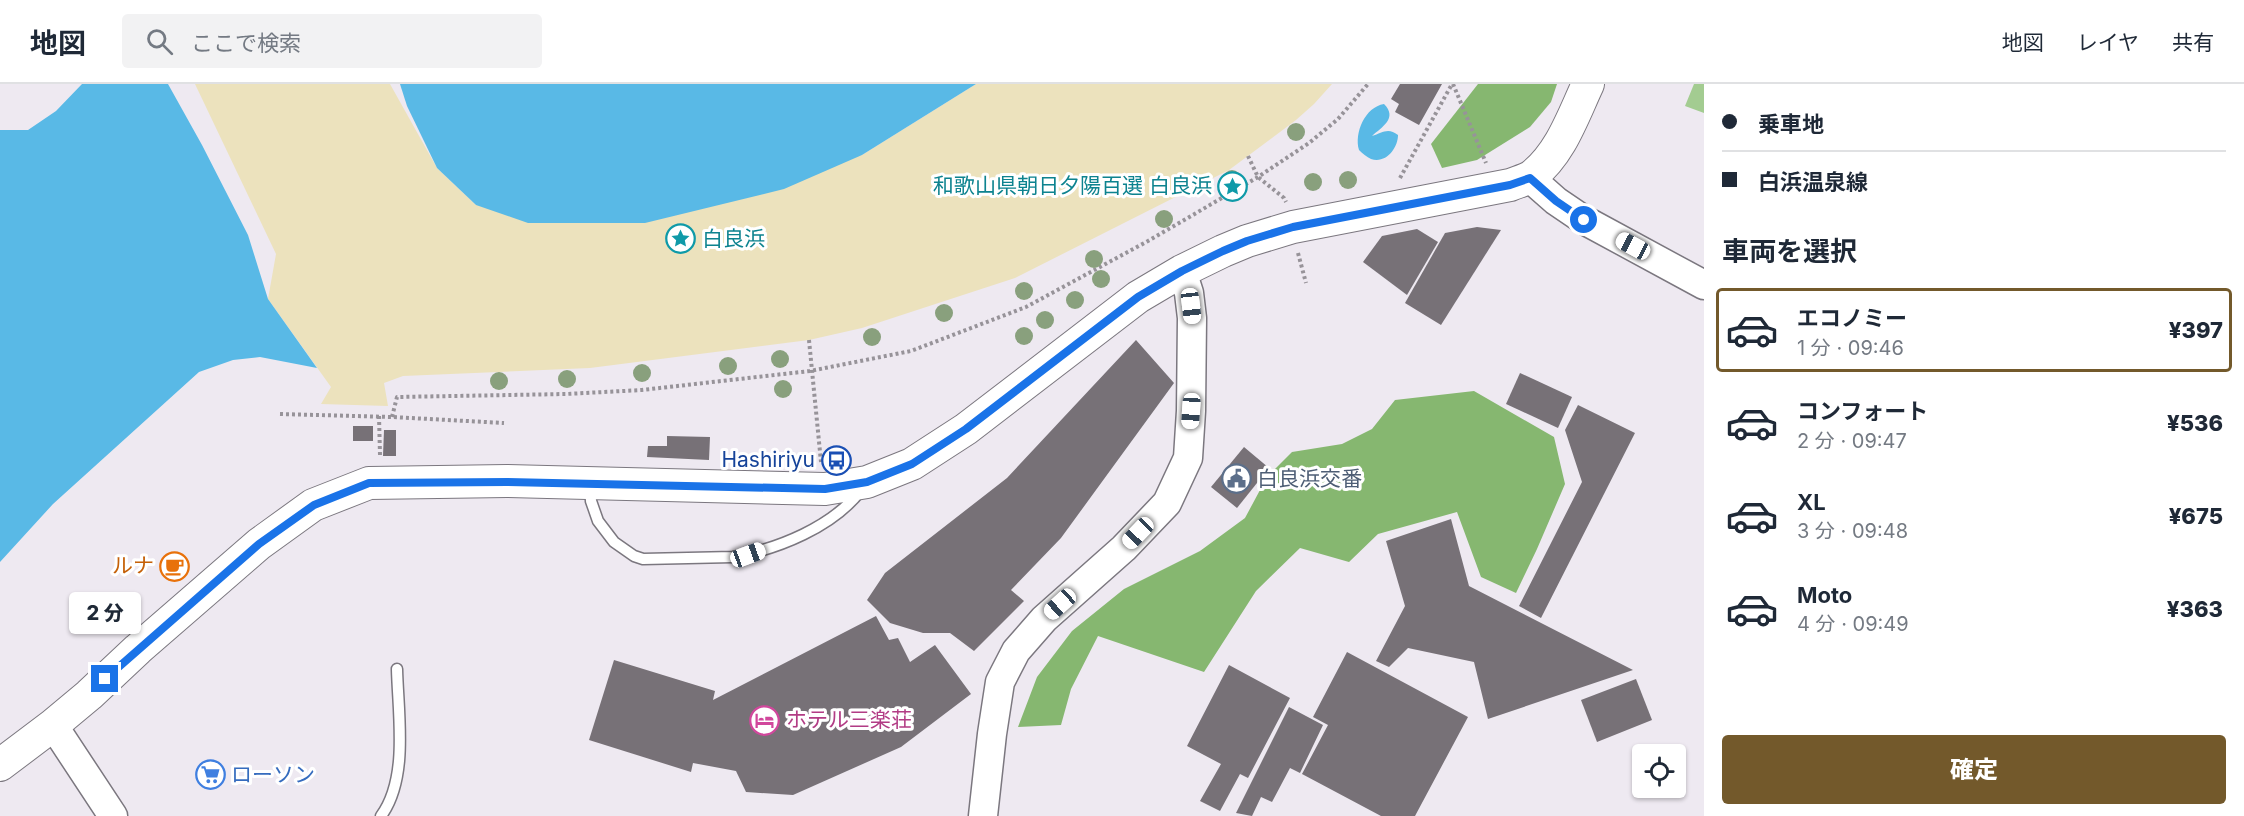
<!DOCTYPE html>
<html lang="ja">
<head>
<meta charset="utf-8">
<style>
	:root { --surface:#fff; --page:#f2f2f3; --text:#1f2937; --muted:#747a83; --line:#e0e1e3; --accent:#73592b }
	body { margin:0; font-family:Inter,"Noto Sans JP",sans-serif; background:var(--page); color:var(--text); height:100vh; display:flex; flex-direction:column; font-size:22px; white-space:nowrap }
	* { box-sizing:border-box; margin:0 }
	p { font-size:20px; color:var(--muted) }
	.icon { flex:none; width:33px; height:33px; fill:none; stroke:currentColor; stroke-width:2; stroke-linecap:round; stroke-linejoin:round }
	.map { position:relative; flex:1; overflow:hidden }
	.side { display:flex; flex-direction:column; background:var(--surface); width:540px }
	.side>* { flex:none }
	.hud { display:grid; align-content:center; height:132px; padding:0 18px; background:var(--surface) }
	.buttons { position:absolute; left:1632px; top:660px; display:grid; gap:12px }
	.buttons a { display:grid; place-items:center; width:54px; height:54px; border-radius:6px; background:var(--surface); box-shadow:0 2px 4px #0004; font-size:30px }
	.end { position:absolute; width:27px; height:27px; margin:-14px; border:8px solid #1a73e8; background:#fff; box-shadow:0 0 0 3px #fff }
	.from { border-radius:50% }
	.bubble { position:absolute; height:42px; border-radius:6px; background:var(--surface); box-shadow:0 2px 4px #0004; font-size:20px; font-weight:800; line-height:42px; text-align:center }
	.car { position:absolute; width:18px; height:36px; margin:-18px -9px; border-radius:8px; box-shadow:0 0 4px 2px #0007; background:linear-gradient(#fff 24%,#345 0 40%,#fff 0 76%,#345 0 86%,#fff 0) }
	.hud b { display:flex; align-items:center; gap:21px; height:57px; font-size:22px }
	.hud b+b { border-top:2px solid var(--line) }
	.hud i { width:15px; height:15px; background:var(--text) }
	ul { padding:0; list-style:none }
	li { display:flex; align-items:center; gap:18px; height:84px; margin:0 12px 9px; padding:0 6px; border:3px solid transparent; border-radius:6px }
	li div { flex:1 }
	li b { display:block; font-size:22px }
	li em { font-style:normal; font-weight:800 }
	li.active { border-color:var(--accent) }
	li>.icon { width:54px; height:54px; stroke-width:1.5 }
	h2 { padding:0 18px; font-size:27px; line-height:72px }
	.action { display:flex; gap:12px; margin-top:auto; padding:12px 18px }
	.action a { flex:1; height:69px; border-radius:6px; background:var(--accent); color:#fff; font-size:24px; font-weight:800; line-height:69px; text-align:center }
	header { display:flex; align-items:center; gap:36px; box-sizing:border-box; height:84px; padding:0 30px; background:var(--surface); border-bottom:2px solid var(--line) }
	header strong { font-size:28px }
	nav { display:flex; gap:33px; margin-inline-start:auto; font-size:21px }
	.search { width:420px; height:54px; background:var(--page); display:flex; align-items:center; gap:15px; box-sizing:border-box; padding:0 21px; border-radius:6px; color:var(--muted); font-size:22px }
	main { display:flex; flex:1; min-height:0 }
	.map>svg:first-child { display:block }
	.green { fill:#a3cc91 }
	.forest { fill:#86b770 }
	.sand { fill:#ece2bd }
	.water { fill:#59b9e6 }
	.building { fill:#777177 }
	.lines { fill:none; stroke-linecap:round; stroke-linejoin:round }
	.lane-casing { stroke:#7b777f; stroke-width:13 }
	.secondary-casing { stroke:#7b777f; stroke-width:31 }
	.primary-casing { stroke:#7b777f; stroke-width:34 }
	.path { stroke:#979399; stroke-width:4; stroke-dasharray:3 3; stroke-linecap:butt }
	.lane { stroke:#fff; stroke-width:10 }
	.secondary { stroke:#fff; stroke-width:28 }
	.primary { stroke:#fff; stroke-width:32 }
	.tree { fill:#89a07d }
	.route { stroke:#1a73e8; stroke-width:8 }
	.labels { text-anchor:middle; stroke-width:6; stroke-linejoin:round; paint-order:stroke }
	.culture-label { font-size:21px; fill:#0d838f; stroke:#fff; text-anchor:end }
	.transit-label { font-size:21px; fill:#164399; stroke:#fff; text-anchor:end }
	.service-label { font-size:21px; fill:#4e5e75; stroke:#fff; text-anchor:start }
	.food-label { font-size:21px; fill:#c56008; stroke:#fff; text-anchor:end }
	.hotel-label { font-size:21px; fill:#b23c85; stroke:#fff; text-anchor:start }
	.shop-label { font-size:21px; fill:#366cbe; stroke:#fff; text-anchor:start }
</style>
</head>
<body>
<header>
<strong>地図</strong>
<div class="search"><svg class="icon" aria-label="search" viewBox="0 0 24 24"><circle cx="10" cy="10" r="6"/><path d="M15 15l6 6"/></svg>ここで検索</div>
<nav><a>地図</a><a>レイヤ</a><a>共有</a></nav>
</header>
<main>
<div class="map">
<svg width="1704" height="732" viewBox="0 0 1704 732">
	<rect width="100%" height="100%" fill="#eee9f1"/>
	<polygon class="green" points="1694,0 1704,0 1704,29 1685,22"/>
	<g class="forest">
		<polygon points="1478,0 1557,0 1551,18 1530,43 1477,76 1442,84 1431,60"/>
		<polygon points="1474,307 1554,353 1565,400 1537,465 1516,509 1481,493 1457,428 1378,450 1349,478 1300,464 1256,507 1204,588 1098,552 1071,605 1061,641 1018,643 1037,593 1072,547 1124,505 1200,467 1245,434 1267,393 1292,368 1342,360 1372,345 1395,316"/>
	</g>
	<polygon class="sand" points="195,0 390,0 437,84 476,121 862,71 976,0 1332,0 1314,20 1296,36 1229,86 1015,194 862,244 809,256 590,284 403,292 384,299 388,322 321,320 331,303 268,215 276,170"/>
	<g class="water">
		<polygon points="82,0 168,0 202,61 248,151 268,215 317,284 260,273 233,276 199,288 53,420 0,478 0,46 28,46 56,27"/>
		<polygon points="400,0 976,0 862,71 784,105 645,139 528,139 476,121 437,84 407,22"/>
		<path d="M 1384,20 C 1398,34 1382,43 1372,52 C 1382,49 1388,43 1398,51 C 1398,64 1386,80 1371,75 C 1367,73 1362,69 1359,66 C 1354,49 1365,23 1384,20 Z"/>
	</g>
	<g class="building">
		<polygon points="1400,0 1442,0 1419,41 1395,28 1399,20 1391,15"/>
		<polygon points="1477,143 1501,146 1441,241 1405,219 1445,149"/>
		<polygon points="1417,145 1438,158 1407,211 1363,178 1382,152"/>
		<polygon points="1136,256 1174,299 1061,454 1011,506 1024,517 974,567 950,549 923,549 890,539 867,516 885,489 1007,394"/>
		<polygon points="1520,289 1572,313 1558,344 1506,320"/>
		<polygon points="1578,321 1635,349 1541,534 1519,522 1582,398 1565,346"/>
		<rect x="353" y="342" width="20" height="15"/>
		<polygon points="384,346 396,346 396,372 383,372"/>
		<polygon points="667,352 710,353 709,376 647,373 648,362 667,362"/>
		<polygon points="1244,363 1269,384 1237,424 1211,403"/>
		<polygon points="1451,435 1469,502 1633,586 1488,635 1474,578 1408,564 1389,583 1376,577 1405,522 1386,457"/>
		<polygon points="876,532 889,556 898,554 910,578 935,561 971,610 901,663 793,711 746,708 736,687 693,679 691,688 589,656 614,576 715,607 713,616"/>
		<polygon points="1347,568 1468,633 1415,732 1381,732 1302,690 1328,641 1313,633"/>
		<polygon points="1229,581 1290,614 1248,694 1240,690 1220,727 1200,717 1221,680 1187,662"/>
		<polygon points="1636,595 1652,636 1597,658 1581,616"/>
		<polygon points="1289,623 1323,641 1300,689 1290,684 1272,718 1261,713 1252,732 1236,729"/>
	</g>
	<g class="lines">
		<defs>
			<g id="lane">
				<path d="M 590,401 L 591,417 L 598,437 L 614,458 L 634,472 L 643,475 L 733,473 C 778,465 833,443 861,406"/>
				<path d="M 381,732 C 409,694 398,630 397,585"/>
			</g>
			<g id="secondary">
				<polyline points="1530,94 1556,117 1584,136 1704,201"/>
				<polyline points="53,641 113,732"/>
				<polyline points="983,732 992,650 1000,598 1016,567 1044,535 1124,464 1167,419 1188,374 1191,327 1192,234 1189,209 1182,187"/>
			</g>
			<path id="primary" d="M 0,681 L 53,641 L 89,611 L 138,565 L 259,460 L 313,421 L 369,399 L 507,397 L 825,405 L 867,398 L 912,380 L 966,345 L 1138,213 L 1182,187 L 1223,167 L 1247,157 L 1293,143 L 1510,101 C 1517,98 1526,96 1532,92 C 1561,69 1573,32 1588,0"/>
		</defs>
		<use href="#lane" class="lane-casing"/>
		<use href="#secondary" class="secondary-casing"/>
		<use href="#primary" class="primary-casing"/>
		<g class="path">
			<polyline points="1453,0 1486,79"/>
			<polyline points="1248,72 1258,93 1284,114 1286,118"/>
			<polyline points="1400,94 1452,0"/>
			<polyline points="1298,169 1306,199"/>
			<polyline points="809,256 821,378"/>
			<polyline points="280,330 392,333 504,339"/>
			<polyline points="379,332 380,371"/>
			<polyline points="392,333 397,313 566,310 642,306 810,287 911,267 1026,223 1148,157 1258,93 1309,59 1338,35 1368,0"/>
		</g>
		<use href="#lane" class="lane"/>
		<use href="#secondary" class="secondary"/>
		<use href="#primary" class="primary"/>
	</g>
	<g class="tree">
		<circle cx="1296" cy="48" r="9"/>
		<circle cx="1232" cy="95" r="9"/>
		<circle cx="1348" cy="96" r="9"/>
		<circle cx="1313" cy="98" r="9"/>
		<circle cx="1164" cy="135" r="9"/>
		<circle cx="1094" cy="175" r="9"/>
		<circle cx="1101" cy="195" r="9"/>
		<circle cx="1024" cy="207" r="9"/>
		<circle cx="1075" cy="216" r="9"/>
		<circle cx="944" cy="229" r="9"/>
		<circle cx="1045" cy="236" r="9"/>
		<circle cx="1024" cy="252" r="9"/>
		<circle cx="872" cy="253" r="9"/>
		<circle cx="780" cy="275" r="9"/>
		<circle cx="728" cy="282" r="9"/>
		<circle cx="642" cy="289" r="9"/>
		<circle cx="567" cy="295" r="9"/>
		<circle cx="499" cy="297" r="9"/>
		<circle cx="783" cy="305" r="9"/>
	</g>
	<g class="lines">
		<polyline class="route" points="105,595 259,460 314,421 369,399 507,398 825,405 867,398 912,380 966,345 1138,213 1182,187 1223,167 1247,157 1293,143 1510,101 1530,94 1556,117 1584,136"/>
	</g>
	<defs>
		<symbol id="sight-ring" viewBox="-11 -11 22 22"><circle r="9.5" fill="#fff" stroke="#0f9aa8" stroke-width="1.5"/><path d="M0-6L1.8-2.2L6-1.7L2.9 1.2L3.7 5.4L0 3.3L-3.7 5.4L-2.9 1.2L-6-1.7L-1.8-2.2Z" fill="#0f9aa8"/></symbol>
		<symbol id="bus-ring" viewBox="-11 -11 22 22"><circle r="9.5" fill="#fff" stroke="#1a4fb4" stroke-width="1.5"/><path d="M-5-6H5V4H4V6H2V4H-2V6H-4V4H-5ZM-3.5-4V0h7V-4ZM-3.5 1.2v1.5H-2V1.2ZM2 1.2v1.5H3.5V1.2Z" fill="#1a4fb4"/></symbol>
		<symbol id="civic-ring" viewBox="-11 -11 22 22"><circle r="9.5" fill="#fff" stroke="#5c6f8a" stroke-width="1.5"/><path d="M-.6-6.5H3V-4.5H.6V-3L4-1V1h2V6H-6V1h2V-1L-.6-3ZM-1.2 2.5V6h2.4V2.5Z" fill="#5c6f8a"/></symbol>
		<symbol id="cafe-ring" viewBox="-11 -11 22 22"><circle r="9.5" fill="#fff" stroke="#e8710a" stroke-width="1.5"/><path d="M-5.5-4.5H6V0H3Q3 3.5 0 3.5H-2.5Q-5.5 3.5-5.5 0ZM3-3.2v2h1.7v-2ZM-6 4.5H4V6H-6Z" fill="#e8710a"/></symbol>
		<symbol id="hotel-ring" viewBox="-11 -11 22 22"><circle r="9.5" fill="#fff" stroke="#d1479c" stroke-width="1.5"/><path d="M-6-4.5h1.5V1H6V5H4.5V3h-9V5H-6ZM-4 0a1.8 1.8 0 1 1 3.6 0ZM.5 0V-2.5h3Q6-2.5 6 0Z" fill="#d1479c"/></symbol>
		<symbol id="supermarket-ring" viewBox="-11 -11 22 22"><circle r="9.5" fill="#fff" stroke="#3f7fe0" stroke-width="1.5"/><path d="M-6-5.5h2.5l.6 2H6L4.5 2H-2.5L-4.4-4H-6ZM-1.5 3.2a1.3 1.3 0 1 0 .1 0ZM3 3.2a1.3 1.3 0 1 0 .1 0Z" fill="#3f7fe0"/></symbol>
	</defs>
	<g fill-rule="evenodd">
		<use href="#sight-ring" x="1216" y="86" width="33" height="33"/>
		<use href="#sight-ring" x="664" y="138" width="33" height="33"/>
		<use href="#bus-ring" x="820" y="360" width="33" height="33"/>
		<use href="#civic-ring" x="1220" y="378" width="33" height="33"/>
		<use href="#cafe-ring" x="158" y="466" width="33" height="33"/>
		<use href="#hotel-ring" x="748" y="620" width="33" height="33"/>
		<use href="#supermarket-ring" x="194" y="674" width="33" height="33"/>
	</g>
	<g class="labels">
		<g class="culture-label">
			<text x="1212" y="109">和歌山県朝日夕陽百選 白良浜</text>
			<text x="702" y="162" text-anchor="start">白良浜</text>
		</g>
		<g class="transit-label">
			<text x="815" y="383">Hashiriyu</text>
		</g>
		<g class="service-label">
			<text x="1257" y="402">白良浜交番</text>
		</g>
		<g class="food-label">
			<text x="154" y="489">ルナ</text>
		</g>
		<g class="hotel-label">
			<text x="786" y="643">ホテル三楽荘</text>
		</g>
		<g class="shop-label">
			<text x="231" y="698">ローソン</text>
		</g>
	</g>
</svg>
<div class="buttons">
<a><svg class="icon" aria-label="locate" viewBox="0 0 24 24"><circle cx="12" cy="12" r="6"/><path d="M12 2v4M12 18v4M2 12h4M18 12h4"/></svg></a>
</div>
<i class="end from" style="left:1584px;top:136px"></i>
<i class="end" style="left:105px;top:595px"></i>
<div class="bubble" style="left:69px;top:508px;width:72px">2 分</div>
<i class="car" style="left:1633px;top:162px;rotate:298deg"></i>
<i class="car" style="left:1191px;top:222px;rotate:173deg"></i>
<i class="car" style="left:1191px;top:327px;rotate:184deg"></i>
<i class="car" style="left:1138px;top:449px;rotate:224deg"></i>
<i class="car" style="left:748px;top:471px;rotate:70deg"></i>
<i class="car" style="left:1060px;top:520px;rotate:228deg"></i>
</div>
<section class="side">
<div class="hud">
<b><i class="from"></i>乗車地</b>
<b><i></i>白浜温泉線</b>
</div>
<h2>車両を選択</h2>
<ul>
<li class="active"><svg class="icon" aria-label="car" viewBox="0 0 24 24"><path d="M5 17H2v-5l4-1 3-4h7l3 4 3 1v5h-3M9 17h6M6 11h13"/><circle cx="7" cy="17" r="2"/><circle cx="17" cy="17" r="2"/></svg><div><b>エコノミー</b><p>1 分 · 09:46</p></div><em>¥397</em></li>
<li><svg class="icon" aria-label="car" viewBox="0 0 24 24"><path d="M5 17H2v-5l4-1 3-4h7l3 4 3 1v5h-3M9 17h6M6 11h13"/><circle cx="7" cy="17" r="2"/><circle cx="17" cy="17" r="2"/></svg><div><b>コンフォート</b><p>2 分 · 09:47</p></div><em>¥536</em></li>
<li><svg class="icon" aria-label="car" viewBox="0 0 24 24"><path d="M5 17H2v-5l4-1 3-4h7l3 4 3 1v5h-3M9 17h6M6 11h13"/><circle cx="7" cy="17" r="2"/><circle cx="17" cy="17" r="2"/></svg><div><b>XL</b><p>3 分 · 09:48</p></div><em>¥675</em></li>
<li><svg class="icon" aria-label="car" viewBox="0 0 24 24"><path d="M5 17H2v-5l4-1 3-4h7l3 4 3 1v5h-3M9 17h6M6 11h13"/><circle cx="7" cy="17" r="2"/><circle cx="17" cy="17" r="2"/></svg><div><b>Moto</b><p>4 分 · 09:49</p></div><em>¥363</em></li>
</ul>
<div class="action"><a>確定</a></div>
</section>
</main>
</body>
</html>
